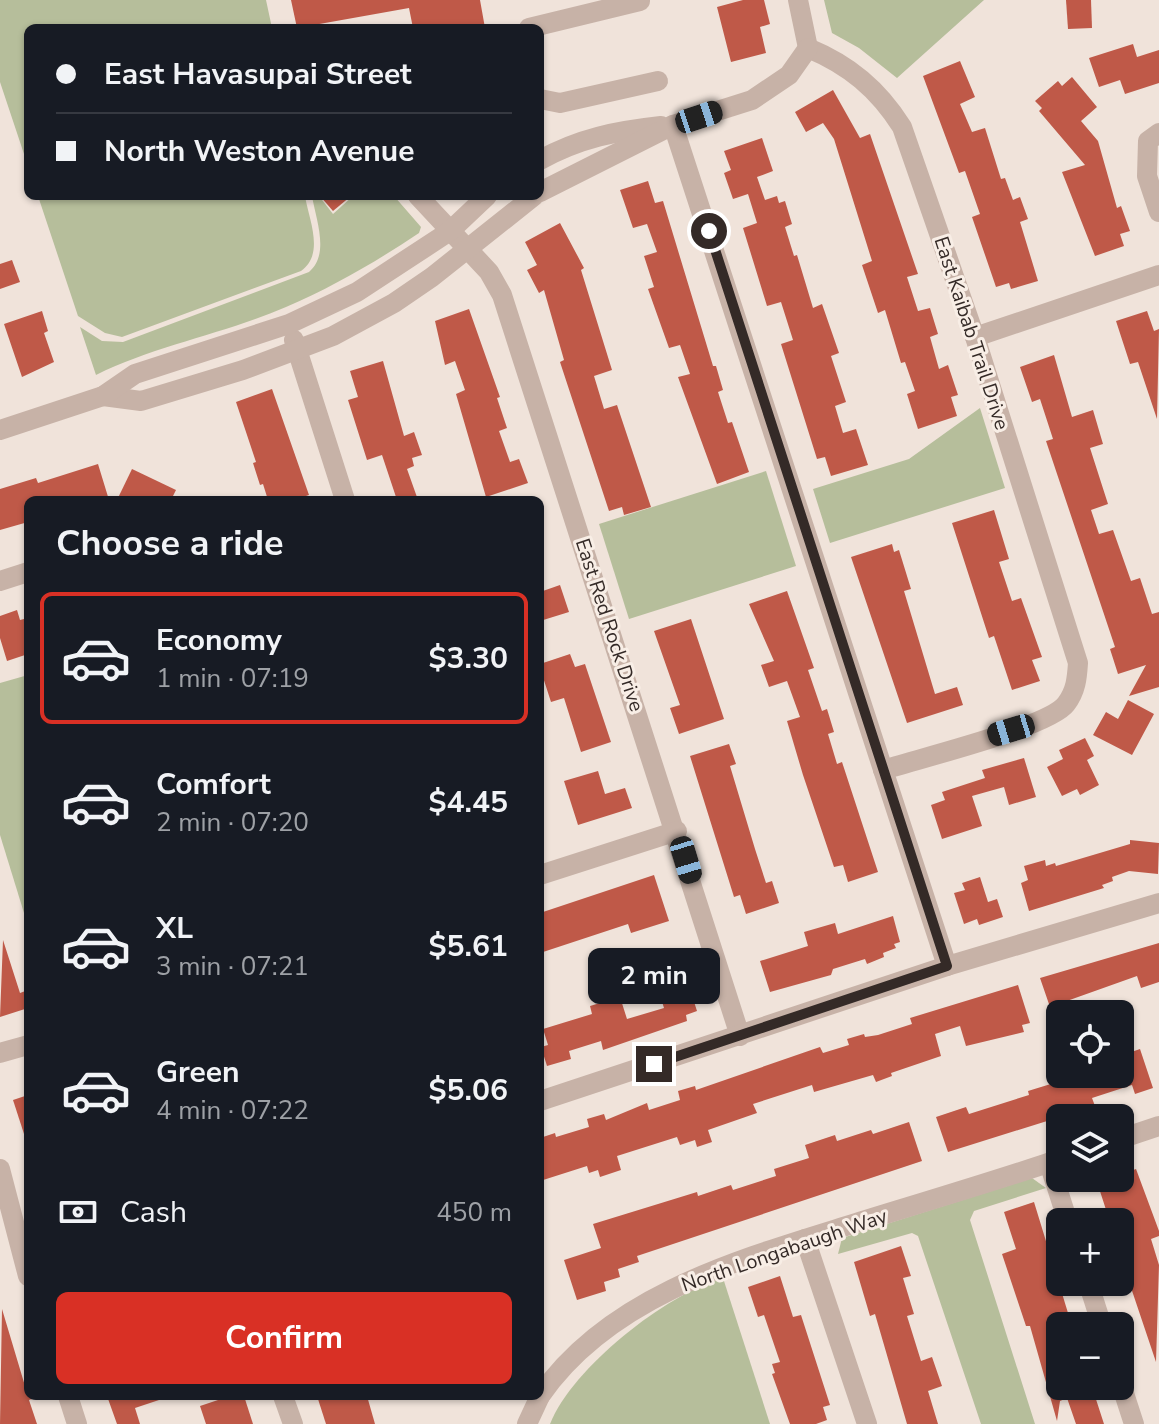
<!DOCTYPE html>
<html lang="en">
<head>
<meta charset="utf-8">
<style>
	:root { --surface:#171b24; --page:#242831; --text:#f1f3f6; --muted:#9ea1a6; --line:#363941; --accent:#d93025 }
	body { margin:0; font-family:"Nunito Sans",sans-serif; background:var(--page); color:var(--text); height:100vh; display:flex; flex-direction:column; font-size:30px; white-space:nowrap }
	* { box-sizing:border-box; margin:0 }
	p { font-size:26px; color:var(--muted) }
	.icon { flex:none; width:44px; height:44px; fill:none; stroke:currentColor; stroke-width:2; stroke-linecap:round; stroke-linejoin:round }
	.map { position:relative; flex:1; overflow:hidden }
	.sheet { position:absolute; left:24px; top:496px; width:520px; height:904px; display:flex; flex-direction:column; background:var(--surface); border-radius:12px; box-shadow:0 2px 6px #0004 }
	.sheet>* { flex:none }
	.banner { position:absolute; left:24px; top:24px; width:520px; height:176px; border-radius:12px; box-shadow:0 2px 6px #0004; display:grid; align-content:center; height:176px; padding:0 32px; background:var(--surface) }
	.buttons { position:absolute; left:1046px; top:1000px; display:grid; gap:16px }
	.buttons a { display:grid; place-items:center; width:88px; height:88px; border-radius:12px; background:var(--surface); box-shadow:0 2px 6px #0004; font-size:40px }
	.end { position:absolute; width:36px; height:36px; margin:-18px; border:10px solid #342a27; background:#fff; box-shadow:0 0 0 4px #fff }
	.from { border-radius:50% }
	.bubble { position:absolute; height:56px; border-radius:12px; background:var(--surface); box-shadow:0 2px 6px #0004; font-size:26px; font-weight:700; line-height:56px; text-align:center }
	.car { position:absolute; width:24px; height:48px; margin:-24px -12px; border-radius:10px; box-shadow:0 0 6px 2px #0007; background:linear-gradient(#222 24%,#8ab4d8 0 40%,#222 0 76%,#8ab4d8 0 86%,#222 0) }
	.banner b { display:flex; align-items:center; gap:28px; height:76px; font-size:30px }
	.banner b+b { border-top:2px solid var(--line) }
	.banner i { width:20px; height:20px; background:var(--text) }
	ul { padding:0; list-style:none }
	li { display:flex; align-items:center; gap:24px; height:132px; margin:0 16px 12px; padding:0 16px; border:4px solid transparent; border-radius:12px }
	li div { flex:1 }
	li b { display:block; font-size:30px }
	li em { font-style:normal; font-weight:700 }
	li.active { border-color:var(--accent) }
	li>.icon { width:72px; height:72px; stroke-width:1.5 }
	h2 { padding:0 32px; font-size:36px; line-height:96px }
	.pay { display:flex; align-items:center; gap:20px; height:88px; padding:0 32px; font-size:30px }
	.pay p { margin-inline-start:auto }
	.action { display:flex; gap:16px; margin-top:auto; padding:16px 32px }
	.action a { flex:1; height:92px; border-radius:12px; background:var(--accent); color:#fff; font-size:32px; font-weight:700; line-height:92px; text-align:center }
	.map>svg:first-child { display:block }
	.green { fill:#b6be9b }
	.building { fill:#bf5948 }
	.lines { fill:none; stroke-linecap:round; stroke-linejoin:round }
	.minor { stroke:#c7b2a7; stroke-width:20 }
	.route { stroke:#342a27; stroke-width:10 }
	.labels { text-anchor:middle; stroke-width:6; stroke-linejoin:round; paint-order:stroke }
	.street-label { font-size:20px; fill:#342a27; stroke:#f8eee6 }
</style>
</head>
<body>
<div class="map">
<svg width="1159" height="1424" viewBox="0 0 1159 1424">
	<rect width="100%" height="100%" fill="#f0e3da"/>
	<g class="green">
		<polygon points="0,0 266,0 272,28 28,28 28,166 0,82"/>
		<polygon points="824,0 984,0 897,78 859,48 832,33"/>
		<path d="M 38,196 L 305,196 C 309,220 325,254 301,271 L 122,337 L 105,333 L 78,316 Z"/>
		<path d="M 312,196 L 319,196 L 333,214 L 353,196 L 394,196 L 421,227 L 419,233 C 377,261 333,287 286,307 C 224,334 157,345 96,375 L 80,327 L 102,341 L 123,342 L 309,272 C 330,254 316,220 312,196 Z"/>
		<polygon points="980,408 1005,488 830,543 813,489 909,459"/>
		<polygon points="766,471 796,566 629,619 599,524"/>
		<polygon points="28,675 28,926 0,835 0,683"/>
		<polygon points="1032,1178 1046,1188 974,1211 970,1220 1035,1424 981,1424 918,1236 912,1233 838,1254 842,1238"/>
		<path d="M 723,1278 L 770,1424 L 550,1424 C 572,1368 666,1294 723,1278 Z"/>
	</g>
	<g class="building">
		<polygon points="291,0 480,0 485,28 413,28 409,8 297,28"/>
		<polygon points="743,0 764,0 770,24 760,27 766,53 731,62 717,7"/>
		<polygon points="1066,0 1091,0 1092,28 1068,29"/>
		<polygon points="1133,44 1137,57 1159,50 1159,83 1125,94 1120,80 1099,87 1089,58"/>
		<polygon points="960,61 975,97 960,104 972,132 985,128 1001,179 1005,178 1013,200 1020,197 1028,219 1020,222 1038,281 1011,289 1009,283 996,287 972,217 980,214 965,171 959,173 923,76"/>
		<polygon points="1072,77 1097,107 1081,121 1098,141 1117,208 1121,206 1130,231 1120,234 1124,246 1095,256 1062,172 1085,165 1039,111 1042,108 1035,101 1058,81 1062,86"/>
		<polygon points="833,90 860,138 870,134 918,274 907,277 918,311 930,308 938,334 930,337 939,369 948,365 958,395 951,397 957,416 918,429 907,394 915,391 905,362 901,363 885,310 878,313 862,265 872,261 834,139 823,123 806,132 795,112"/>
		<polygon points="762,138 773,171 757,177 765,200 777,196 779,203 785,201 792,224 785,227 794,256 797,255 813,308 822,304 839,353 831,356 846,402 835,406 843,433 856,429 868,465 831,476 825,457 817,459 781,344 793,340 781,302 767,306 743,228 757,223 748,194 733,199 724,173 731,170 724,151"/>
		<polygon points="648,181 655,203 663,201 713,366 716,366 723,390 718,392 728,423 732,422 749,472 717,484 678,377 690,374 680,345 669,348 648,289 654,287 644,256 657,252 647,224 633,228 620,190"/>
		<polygon points="320,196 351,196 333,211"/>
		<polygon points="560,223 584,268 581,270 612,370 594,376 604,409 617,405 651,507 624,515 622,507 609,511 560,362 564,360 544,290 539,293 527,270 537,265 525,242"/>
		<polygon points="12,260 20,282 0,289 0,264"/>
		<polygon points="469,309 500,397 497,398 507,428 499,431 510,462 519,459 528,483 486,497 456,394 465,390 455,361 445,365 435,321"/>
		<polygon points="42,311 48,331 44,333 54,362 22,377 4,324"/>
		<polygon points="1147,311 1154,331 1159,329 1157,419 1138,362 1130,364 1116,321"/>
		<polygon points="1054,355 1072,417 1093,410 1103,444 1090,448 1108,504 1091,510 1099,534 1113,530 1131,581 1140,578 1152,614 1159,612 1159,687 1129,696 1146,665 1118,674 1110,649 1115,647 1046,441 1053,439 1040,399 1032,402 1020,367"/>
		<polygon points="383,361 404,436 414,432 422,455 412,458 414,466 407,469 418,500 397,500 382,455 367,460 348,400 358,397 350,371"/>
		<polygon points="272,389 309,495 294,500 268,500 263,484 260,485 253,463 256,462 236,402"/>
		<polygon points="98,464 109,500 28,500 28,522 0,530 0,489 36,478 38,483"/>
		<polygon points="132,469 176,490 171,500 117,500"/>
		<polygon points="994,510 1009,559 999,562 1012,601 1021,598 1042,657 1032,660 1040,681 1012,690 994,636 989,638 952,523"/>
		<polygon points="892,544 894,552 899,550 911,589 904,591 935,694 957,687 963,705 907,723 851,557"/>
		<polygon points="560,585 569,612 540,621 540,592"/>
		<polygon points="787,591 814,668 808,670 822,711 827,709 834,732 828,734 837,764 842,762 878,872 848,882 843,865 834,867 803,775 787,721 800,717 787,681 769,687 761,665 774,661 749,604"/>
		<polygon points="17,610 20,620 28,618 28,654 7,661 0,638 0,616"/>
		<polygon points="691,619 724,719 679,734 670,708 680,705 654,631"/>
		<polygon points="570,654 575,667 585,664 611,742 581,752 564,698 551,702 540,668 540,664"/>
		<polygon points="1128,700 1154,714 1132,755 1093,735 1106,712 1118,719"/>
		<polygon points="1085,738 1094,756 1087,760 1099,785 1080,795 1077,789 1062,796 1047,767 1063,759 1059,750"/>
		<polygon points="729,744 736,764 730,766 755,849 766,883 772,881 779,903 746,914 740,895 734,897 690,756"/>
		<polygon points="1024,758 1036,797 1009,805 1004,787 972,796 982,826 942,839 931,805 945,800 942,792 985,778 982,770"/>
		<polygon points="598,771 605,794 625,788 632,808 578,825 564,781"/>
		<polygon points="1130,840 1159,843 1158,874 1129,871 1112,877 1113,881 1102,885 1104,888 1029,911 1021,883 1028,880 1024,866 1045,860 1046,866 1055,863 1056,866 1130,844"/>
		<polygon points="654,875 669,921 631,933 628,924 540,953 540,913"/>
		<polygon points="980,877 988,902 997,899 1003,917 979,925 977,919 964,924 954,893 965,890 962,883"/>
		<polygon points="893,916 900,942 894,944 896,948 883,953 884,957 867,964 865,959 833,969 831,975 770,992 760,961 808,946 804,932 835,923 838,934"/>
		<polygon points="3,940 20,993 28,990 28,1008 0,1017"/>
		<polygon points="1159,943 1159,982 1141,988 1137,976 1050,1007 1040,978"/>
		<polygon points="686,977 697,1011 686,1015 687,1021 603,1050 601,1041 569,1051 571,1059 547,1066 541,1047 548,1045 543,1029 592,1014 590,1006 620,997 627,1019 664,1008 659,992 668,990 666,983"/>
		<polygon points="1018,985 1030,1023 1022,1025 1024,1032 966,1046 960,1026 935,1034 941,1056 891,1073 892,1076 876,1082 873,1075 814,1092 812,1085 753,1104 757,1113 708,1130 712,1142 697,1147 695,1140 680,1145 677,1137 617,1156 621,1170 600,1177 598,1170 589,1173 587,1166 540,1181 540,1138 555,1133 556,1137 589,1127 587,1119 604,1114 606,1120 647,1103 649,1110 680,1100 678,1091 695,1086 696,1090 820,1047 823,1053 849,1045 847,1039 864,1034 865,1037 878,1035 912,1024 910,1018"/>
		<polygon points="1140,1049 1153,1088 1135,1094 1132,1085 1092,1098 1095,1106 948,1152 936,1117 966,1107 969,1114 1029,1095 1028,1091 1067,1079 1065,1074 1120,1074 1120,1056"/>
		<polygon points="28,1095 28,1137 25,1137 13,1100"/>
		<polygon points="909,1122 922,1161 637,1256 639,1262 618,1269 620,1277 604,1282 606,1291 577,1300 564,1260 601,1248 593,1224 697,1192 698,1196 731,1185 733,1190 776,1176 774,1169 809,1158 805,1145 835,1135 837,1141 871,1130 873,1134"/>
		<polygon points="1136,1169 1159,1231 1159,1236 1151,1239 1159,1265 1156,1362 1122,1261 1134,1257 1127,1234 1120,1236 1120,1222 1110,1222 1097,1182 1120,1178 1120,1175"/>
		<polygon points="1034,1202 1072,1326 1060,1326 1060,1386 1097,1386 1093,1390 1104,1424 1076,1424 1067,1398 1060,1401 1057,1421 1030,1326 1026,1326 1002,1254 1016,1249 1004,1212"/>
		<polygon points="901,1246 911,1276 903,1278 914,1314 907,1316 921,1361 932,1357 942,1386 928,1391 938,1424 907,1424 875,1314 870,1316 854,1262"/>
		<polygon points="780,1276 793,1317 801,1315 830,1405 823,1407 827,1420 816,1424 790,1424 772,1374 775,1373 772,1364 780,1362 764,1315 758,1317 748,1287"/>
		<polygon points="2,1309 28,1396 32,1399 29,1400 37,1424 0,1424"/>
		<polygon points="107,1396 164,1396 165,1398 135,1408 140,1424 117,1424"/>
		<polygon points="230,1396 244,1396 253,1424 206,1424 200,1406"/>
		<polygon points="317,1396 367,1396 375,1424 326,1424"/>
	</g>
	<g class="lines">
		<g class="minor">
			<polyline points="798,0 808,48"/>
			<polyline points="529,28 640,1"/>
			<path d="M 808,48 C 849,65 878,89 902,127 L 975,337 L 1078,663 C 1077,678 1076,691 1066,704 C 1049,727 917,759 883,770"/>
			<polyline points="540,99 560,103 658,81"/>
			<polyline points="673,125 947,966"/>
			<polyline points="1159,133 1148,141 1147,176 1159,212"/>
			<path d="M 540,160 C 580,138 616,131 661,126"/>
			<polyline points="540,192 673,125 752,100 789,75 808,48"/>
			<polyline points="418,196 489,272 502,295 740,1036"/>
			<polyline points="975,337 1159,275"/>
			<polyline points="294,340 345,500"/>
			<polyline points="103,396 141,401 243,370 333,336 394,303 432,277 534,196"/>
			<polyline points="0,430 103,396 135,374 289,324 357,292 450,231 487,196"/>
			<polyline points="0,581 28,572"/>
			<polyline points="540,875 677,831"/>
			<polyline points="0,1053 28,1045"/>
			<polyline points="540,1101 947,966 1159,903"/>
			<polyline points="1120,1139 1159,1126"/>
			<polyline points="1049,1163 1068,1222"/>
			<polyline points="0,1169 28,1276"/>
			<polyline points="805,1239 867,1424"/>
			<polyline points="1088,1282 1102,1326"/>
			<polyline points="1120,1381 1134,1424"/>
			<polyline points="68,1396 77,1424"/>
			<polyline points="283,1396 293,1424"/>
			<path d="M 540,1396 C 610,1294 744,1258 856,1223 C 924,1202 992,1182 1060,1159"/>
			<polyline points="527,1424 540,1396"/>
		</g>
	</g>
	<g class="lines">
		<polyline class="route" points="654,1064 947,966 709,231"/>
	</g>
	<g class="labels">
		<g class="street-label">
			<text transform="translate(972 333) rotate(72)" y="7">East Kaibab Trail Drive</text>
			<text transform="translate(610 625) rotate(72)" y="7">East Red Rock Drive</text>
			<text transform="translate(784 1250) rotate(-19)" y="7">North Longabaugh Way</text>
		</g>
	</g>
</svg>
<div class="buttons">
<a><svg class="icon" aria-label="locate" viewBox="0 0 24 24"><circle cx="12" cy="12" r="6"/><path d="M12 2v4M12 18v4M2 12h4M18 12h4"/></svg></a>
<a><svg class="icon" aria-label="layers" viewBox="0 0 24 24"><path d="M12 4l9 5-9 5-9-5zM3 14l9 5 9-5"/></svg></a>
<a>+</a>
<a>−</a>
</div>
<i class="end from" style="left:709px;top:231px"></i>
<i class="end" style="left:654px;top:1064px"></i>
<div class="bubble" style="left:588px;top:948px;width:132px">2 min</div>
<i class="car" style="left:699px;top:117px;rotate:72deg"></i>
<i class="car" style="left:1011px;top:730px;rotate:253deg"></i>
<i class="car" style="left:686px;top:860px;rotate:163deg"></i>
<div class="banner">
<b><i class="from"></i>East Havasupai Street</b>
<b><i></i>North Weston Avenue</b>
</div>
<section class="sheet">
<h2>Choose a ride</h2>
<ul>
<li class="active"><svg class="icon" aria-label="car" viewBox="0 0 24 24"><path d="M5 17H2v-5l4-1 3-4h7l3 4 3 1v5h-3M9 17h6M6 11h13"/><circle cx="7" cy="17" r="2"/><circle cx="17" cy="17" r="2"/></svg><div><b>Economy</b><p>1 min · 07:19</p></div><em>$3.30</em></li>
<li><svg class="icon" aria-label="car" viewBox="0 0 24 24"><path d="M5 17H2v-5l4-1 3-4h7l3 4 3 1v5h-3M9 17h6M6 11h13"/><circle cx="7" cy="17" r="2"/><circle cx="17" cy="17" r="2"/></svg><div><b>Comfort</b><p>2 min · 07:20</p></div><em>$4.45</em></li>
<li><svg class="icon" aria-label="car" viewBox="0 0 24 24"><path d="M5 17H2v-5l4-1 3-4h7l3 4 3 1v5h-3M9 17h6M6 11h13"/><circle cx="7" cy="17" r="2"/><circle cx="17" cy="17" r="2"/></svg><div><b>XL</b><p>3 min · 07:21</p></div><em>$5.61</em></li>
<li><svg class="icon" aria-label="car" viewBox="0 0 24 24"><path d="M5 17H2v-5l4-1 3-4h7l3 4 3 1v5h-3M9 17h6M6 11h13"/><circle cx="7" cy="17" r="2"/><circle cx="17" cy="17" r="2"/></svg><div><b>Green</b><p>4 min · 07:22</p></div><em>$5.06</em></li>
</ul>
<div class="pay"><svg class="icon" aria-label="cash" viewBox="0 0 24 24"><path d="M3 7h18v10H3z"/><circle cx="12" cy="12" r="2"/></svg>Cash<p>450 m</p></div>
<div class="action"><a>Confirm</a></div>
</section>
</div>
</body>
</html>
